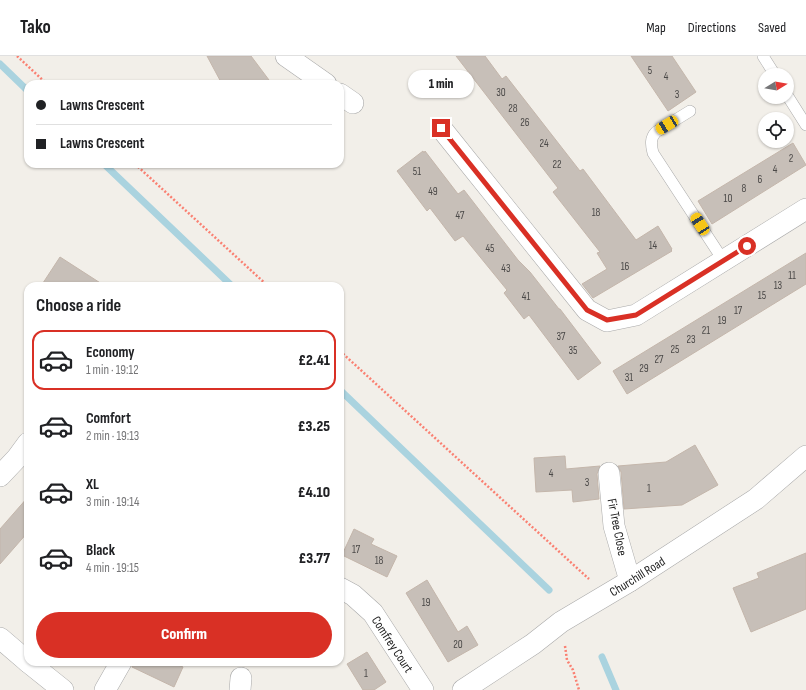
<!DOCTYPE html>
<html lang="en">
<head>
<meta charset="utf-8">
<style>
	:root { --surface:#fff; --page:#f2f2f2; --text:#202124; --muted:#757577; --line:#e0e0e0; --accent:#d93025 }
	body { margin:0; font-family:"Sofia Sans Condensed",sans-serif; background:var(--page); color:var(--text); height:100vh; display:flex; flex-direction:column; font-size:15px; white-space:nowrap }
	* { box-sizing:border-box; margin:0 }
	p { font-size:13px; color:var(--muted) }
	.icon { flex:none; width:22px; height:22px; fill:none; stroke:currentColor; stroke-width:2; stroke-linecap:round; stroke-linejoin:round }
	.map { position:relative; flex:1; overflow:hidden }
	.panel { position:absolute; left:24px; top:226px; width:320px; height:384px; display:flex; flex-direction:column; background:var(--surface); border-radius:12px; box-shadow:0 1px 3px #0004 }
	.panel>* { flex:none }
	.top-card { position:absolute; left:24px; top:24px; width:320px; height:88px; border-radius:12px; box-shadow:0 1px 3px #0004; display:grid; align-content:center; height:88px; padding:0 12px; background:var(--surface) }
	.needle { width:26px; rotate:79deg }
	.tools { position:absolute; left:758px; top:12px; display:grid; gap:8px }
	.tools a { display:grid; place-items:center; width:36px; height:36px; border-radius:50%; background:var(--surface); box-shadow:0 1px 3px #0004; font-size:20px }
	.end { position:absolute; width:18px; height:18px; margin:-9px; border:5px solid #d93025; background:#fff; box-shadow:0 0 0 2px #fff }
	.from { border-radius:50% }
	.bubble { position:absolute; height:28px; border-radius:14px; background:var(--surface); box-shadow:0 1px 3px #0004; font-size:13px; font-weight:800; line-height:28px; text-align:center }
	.car { position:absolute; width:12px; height:24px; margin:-12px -6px; border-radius:5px; box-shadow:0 0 3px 1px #0007; background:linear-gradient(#f5c518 24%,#345 0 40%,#f5c518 0 76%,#345 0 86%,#f5c518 0) }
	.top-card b { display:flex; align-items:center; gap:14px; height:38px; font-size:15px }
	.top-card b+b { border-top:1px solid var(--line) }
	.top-card i { width:10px; height:10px; background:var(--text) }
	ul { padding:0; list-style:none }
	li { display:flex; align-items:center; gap:12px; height:60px; margin:0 8px 6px; padding:0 4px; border:2px solid transparent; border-radius:12px }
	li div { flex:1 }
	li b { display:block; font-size:15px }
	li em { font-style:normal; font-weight:800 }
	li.active { border-color:var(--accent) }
	li>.icon { width:36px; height:36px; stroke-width:1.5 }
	h2 { padding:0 12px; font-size:18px; line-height:48px }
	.button { display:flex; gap:8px; margin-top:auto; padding:8px 12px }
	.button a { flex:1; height:46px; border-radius:24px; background:var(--accent); color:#fff; font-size:16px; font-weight:800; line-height:46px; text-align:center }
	header { display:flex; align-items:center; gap:24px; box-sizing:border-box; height:56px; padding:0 20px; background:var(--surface); border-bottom:1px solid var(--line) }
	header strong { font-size:19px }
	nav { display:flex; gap:22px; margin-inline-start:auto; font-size:14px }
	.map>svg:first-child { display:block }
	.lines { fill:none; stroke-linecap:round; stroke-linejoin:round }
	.stream { stroke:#aad3df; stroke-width:7 }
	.building { fill:#c7bfb8; stroke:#c4b6ab }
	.service-casing { stroke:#a9a9a9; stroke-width:12 }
	.minor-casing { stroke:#a9a9a9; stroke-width:22 }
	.path { stroke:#fa8072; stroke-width:2.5; stroke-dasharray:2 2; stroke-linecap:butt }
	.service { stroke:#fff; stroke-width:11 }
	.minor { stroke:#fff; stroke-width:21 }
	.route { stroke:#d93025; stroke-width:5 }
	.labels { text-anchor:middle; stroke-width:3.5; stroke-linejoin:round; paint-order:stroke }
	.number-label { font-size:11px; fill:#4b4948 }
	.street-label { font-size:13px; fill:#222; stroke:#fff }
</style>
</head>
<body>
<header>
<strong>Tako</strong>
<nav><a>Map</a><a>Directions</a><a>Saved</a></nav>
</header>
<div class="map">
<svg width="806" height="634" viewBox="0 0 806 634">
	<rect width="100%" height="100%" fill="#f2efe9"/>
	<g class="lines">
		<g class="stream">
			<polyline points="0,8 28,35"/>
			<polyline points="104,108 232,230"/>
			<polyline points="340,334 549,534"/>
			<polyline points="602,601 616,634"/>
		</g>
	</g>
	<g class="building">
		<polygon points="207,0 251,0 272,28 222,28"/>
		<polygon points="456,0 485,0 502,23 506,20 580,115 583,113 636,184 658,170 672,193 671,194 672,195 593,242 582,228 607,213 597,197 600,196 553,136 558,132"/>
		<polygon points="631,0 672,0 696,36 668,55"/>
		<polygon points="793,87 806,109 712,168 698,145"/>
		<polygon points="423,95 424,97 425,95 458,138 464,134 518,204 530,216 559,253 560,253 601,307 578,324 529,259 524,263 504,237 507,234 463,180 455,185 430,152 427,155 397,115"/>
		<polygon points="806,197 806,228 627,338 613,315"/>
		<polygon points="60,201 105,230 41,230"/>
		<polygon points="695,389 718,429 682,449 624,453 621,416 618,410 666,406"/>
		<polygon points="565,400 566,413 600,410 597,418 599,443 573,446 572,434 536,436 534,402"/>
		<polygon points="28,441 28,476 0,508 0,473"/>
		<polygon points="354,473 374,483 371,488 397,500 387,521 342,499"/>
		<polygon points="806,497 806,553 751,576 733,532 759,522 757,517"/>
		<polygon points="427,524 458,576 467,570 478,589 448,606 406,537"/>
		<polygon points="367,596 386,626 374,634 363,634 347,608"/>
		<polygon points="133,606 171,606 183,611 174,631 132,611"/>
	</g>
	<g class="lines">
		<defs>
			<g id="service">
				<polyline points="763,0 775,19"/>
				<polyline points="787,39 806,69"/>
				<path d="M 690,55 L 656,76 C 650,82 651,89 653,97 L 723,204"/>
			</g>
			<g id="minor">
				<polyline points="286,0 326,28"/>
				<polyline points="340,38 353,47"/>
				<polyline points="441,72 587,254 607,265 636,259 806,153"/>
				<polyline points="609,417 614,470 630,525"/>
				<polyline points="0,420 17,402 28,387"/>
				<polyline points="340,532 353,539 373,557 423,634"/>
				<polyline points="0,582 28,606"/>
				<polyline points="28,606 63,634"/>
				<polyline points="105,634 121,606"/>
				<polyline points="240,634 241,622"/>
				<polyline points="463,634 533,588 561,566 630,525 756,443 806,400"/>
			</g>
		</defs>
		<use href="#service" class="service-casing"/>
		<use href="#minor" class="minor-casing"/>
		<g class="path">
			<polyline points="17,0 47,28"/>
			<polyline points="135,108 268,230"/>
			<polyline points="340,295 589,523"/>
			<polyline points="565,590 567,604 573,614 579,634"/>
		</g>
		<use href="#service" class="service"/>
		<use href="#minor" class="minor"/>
	</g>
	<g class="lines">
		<polyline class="route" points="441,72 587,254 607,264 636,259 747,190"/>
	</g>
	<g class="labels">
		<g class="number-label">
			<text x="650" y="18">5</text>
			<text x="666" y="24">4</text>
			<text x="501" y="40">30</text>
			<text x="677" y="42">3</text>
			<text x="513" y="56">28</text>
			<text x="525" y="70">26</text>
			<text x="544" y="91">24</text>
			<text x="791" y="106">2</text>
			<text x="557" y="112">22</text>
			<text x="775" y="117">4</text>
			<text x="417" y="119">51</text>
			<text x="760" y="127">6</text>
			<text x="744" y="136">8</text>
			<text x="433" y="139">49</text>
			<text x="728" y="146">10</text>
			<text x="596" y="160">18</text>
			<text x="460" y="163">47</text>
			<text x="653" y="193">14</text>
			<text x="490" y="196">45</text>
			<text x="625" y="214">16</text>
			<text x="506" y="216">43</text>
			<text x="792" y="223">11</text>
			<text x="778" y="233">13</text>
			<text x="762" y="243">15</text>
			<text x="526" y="244">41</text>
			<text x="738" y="258">17</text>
			<text x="722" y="268">19</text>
			<text x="706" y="278">21</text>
			<text x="561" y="284">37</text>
			<text x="691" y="287">23</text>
			<text x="675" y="297">25</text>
			<text x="573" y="298">35</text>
			<text x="659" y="307">27</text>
			<text x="644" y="316">29</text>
			<text x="629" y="325">31</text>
			<text x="551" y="421">4</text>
			<text x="587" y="430">3</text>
			<text x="649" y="436">1</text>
			<text x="356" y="497">17</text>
			<text x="379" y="508">18</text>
			<text x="426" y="550">19</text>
			<text x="458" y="592">20</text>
			<text x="366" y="621">1</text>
		</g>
		<g class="street-label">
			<text transform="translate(618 471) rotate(79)" y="5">Fir Tree Close</text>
			<text transform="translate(637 520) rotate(-32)" y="5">Churchill Road</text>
			<text transform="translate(393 588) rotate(57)" y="5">Comfrey Court</text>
		</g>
	</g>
</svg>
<div class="tools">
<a><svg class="needle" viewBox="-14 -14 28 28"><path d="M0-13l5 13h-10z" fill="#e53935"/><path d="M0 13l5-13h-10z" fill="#757577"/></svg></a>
<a><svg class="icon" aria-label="locate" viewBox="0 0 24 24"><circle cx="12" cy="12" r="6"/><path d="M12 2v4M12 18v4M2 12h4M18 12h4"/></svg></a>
</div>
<i class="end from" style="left:747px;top:190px"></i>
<i class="end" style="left:441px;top:72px"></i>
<div class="bubble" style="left:408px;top:14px;width:66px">1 min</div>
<i class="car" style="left:667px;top:69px;rotate:239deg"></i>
<i class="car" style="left:700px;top:168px;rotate:327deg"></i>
<div class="top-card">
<b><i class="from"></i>Lawns Crescent</b>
<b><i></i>Lawns Crescent</b>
</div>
<section class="panel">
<h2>Choose a ride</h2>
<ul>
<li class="active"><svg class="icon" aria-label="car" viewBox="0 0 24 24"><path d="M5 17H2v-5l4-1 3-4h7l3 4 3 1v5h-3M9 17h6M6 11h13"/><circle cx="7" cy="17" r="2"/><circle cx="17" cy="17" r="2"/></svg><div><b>Economy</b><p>1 min · 19:12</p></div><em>£2.41</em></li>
<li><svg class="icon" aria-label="car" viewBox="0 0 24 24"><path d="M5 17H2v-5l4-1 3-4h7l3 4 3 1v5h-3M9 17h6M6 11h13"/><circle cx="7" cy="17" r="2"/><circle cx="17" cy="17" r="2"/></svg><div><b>Comfort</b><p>2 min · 19:13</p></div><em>£3.25</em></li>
<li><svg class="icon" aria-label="car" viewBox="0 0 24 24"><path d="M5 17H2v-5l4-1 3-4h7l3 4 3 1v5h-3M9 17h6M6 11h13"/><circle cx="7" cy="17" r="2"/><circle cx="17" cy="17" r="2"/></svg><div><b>XL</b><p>3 min · 19:14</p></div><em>£4.10</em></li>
<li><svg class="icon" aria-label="car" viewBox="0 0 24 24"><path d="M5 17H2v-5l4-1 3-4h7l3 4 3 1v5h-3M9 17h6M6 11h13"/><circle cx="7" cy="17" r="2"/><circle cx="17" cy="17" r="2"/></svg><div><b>Black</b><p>4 min · 19:15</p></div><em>£3.77</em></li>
</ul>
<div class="button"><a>Confirm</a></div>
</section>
</div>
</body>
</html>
